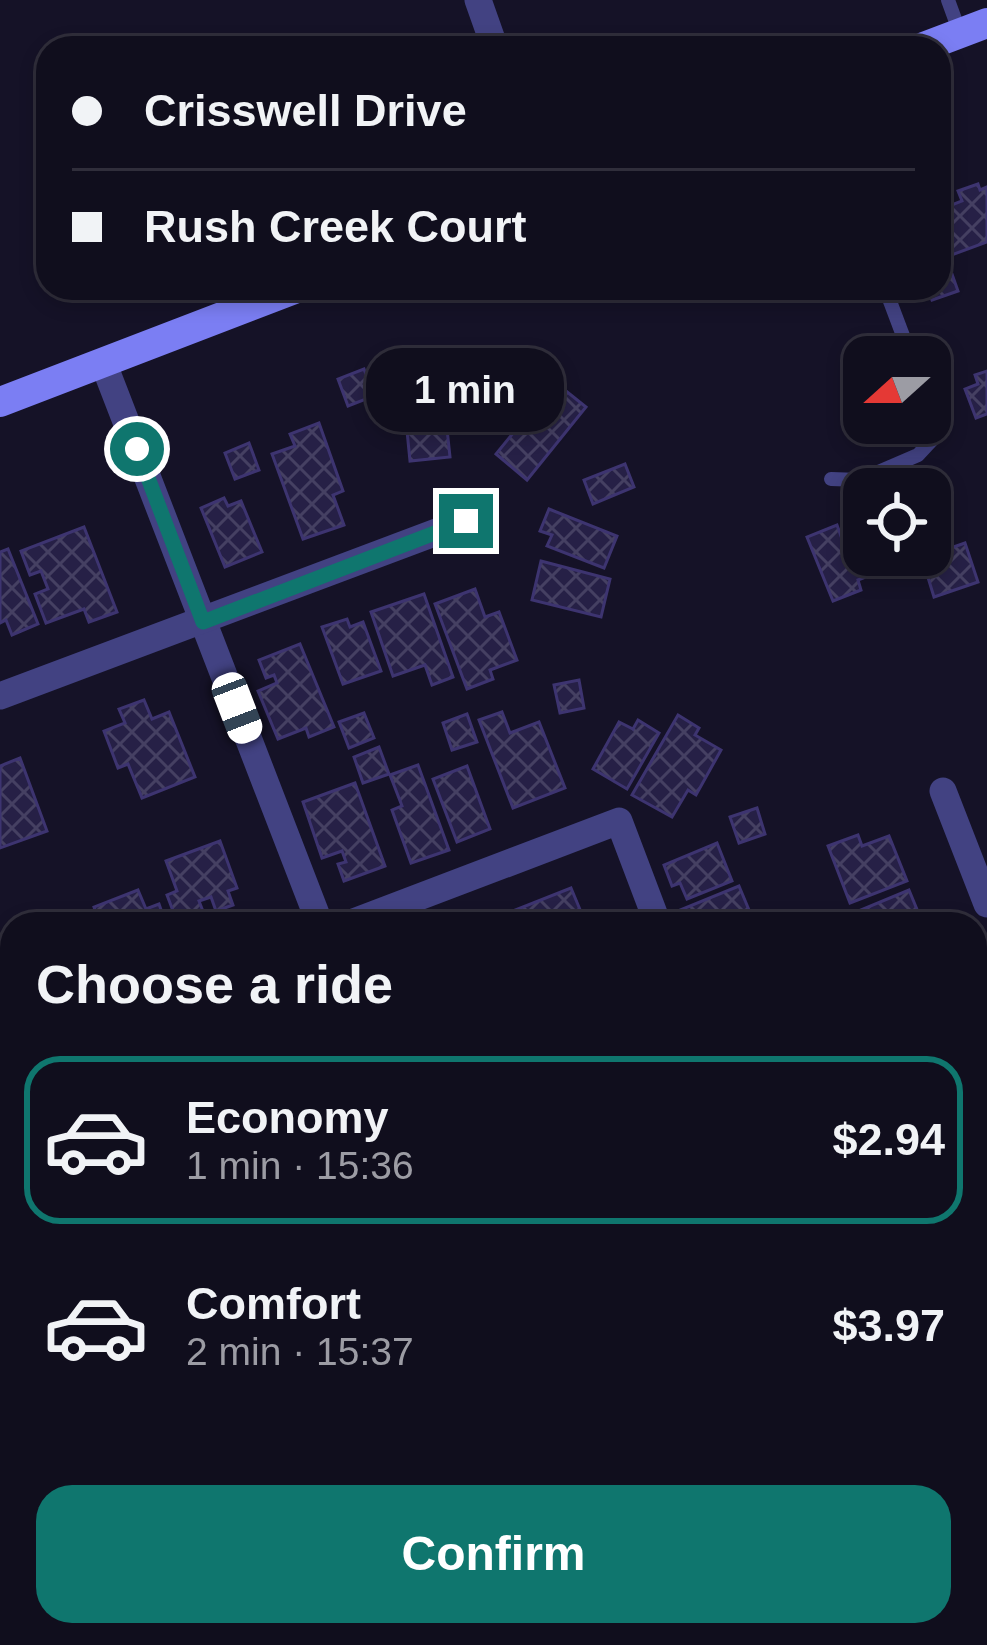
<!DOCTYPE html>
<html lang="en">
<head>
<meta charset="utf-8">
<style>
	:root { --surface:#100e1d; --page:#1e1c2a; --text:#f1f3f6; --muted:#9c9ca4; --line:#302e3b; --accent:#0f766e }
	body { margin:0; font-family:Helvetica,sans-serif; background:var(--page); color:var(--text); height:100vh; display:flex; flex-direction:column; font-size:45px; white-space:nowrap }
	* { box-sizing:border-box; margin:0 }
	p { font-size:39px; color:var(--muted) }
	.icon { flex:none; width:66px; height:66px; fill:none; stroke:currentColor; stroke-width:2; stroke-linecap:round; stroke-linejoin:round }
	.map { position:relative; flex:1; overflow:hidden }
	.sheet { position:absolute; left:0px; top:912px; width:987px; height:735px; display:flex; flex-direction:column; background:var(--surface); border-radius:36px 36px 0 0; box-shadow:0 6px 18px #0003,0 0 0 3px var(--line) }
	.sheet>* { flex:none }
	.guide { position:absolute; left:36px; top:36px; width:915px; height:264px; border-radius:36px; box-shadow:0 6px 18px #0003,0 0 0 3px var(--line); display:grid; align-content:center; height:264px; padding:0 36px; background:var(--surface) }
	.needle { width:78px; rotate:249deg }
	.controls { position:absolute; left:843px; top:336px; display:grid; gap:24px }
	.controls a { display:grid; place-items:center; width:108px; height:108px; border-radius:24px; background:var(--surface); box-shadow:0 6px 18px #0003,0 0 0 3px var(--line); font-size:60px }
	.end { position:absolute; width:54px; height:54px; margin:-27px; border:15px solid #0f766e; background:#fff; box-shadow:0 0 0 6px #fff }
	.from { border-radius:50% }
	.bubble { position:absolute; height:84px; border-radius:36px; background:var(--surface); box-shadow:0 6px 18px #0003,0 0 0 3px var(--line); font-size:39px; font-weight:700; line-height:84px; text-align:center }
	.car { position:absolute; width:36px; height:72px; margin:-36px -18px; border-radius:15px; box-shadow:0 0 9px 3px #0007; background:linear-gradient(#fff 24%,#345 0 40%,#fff 0 76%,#345 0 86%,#fff 0) }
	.guide b { display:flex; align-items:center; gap:42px; height:114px; font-size:45px }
	.guide b+b { border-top:3px solid var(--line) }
	.guide i { width:30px; height:30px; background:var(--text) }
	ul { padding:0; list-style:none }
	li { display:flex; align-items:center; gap:36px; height:168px; margin:0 24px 18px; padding:0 12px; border:6px solid transparent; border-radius:36px }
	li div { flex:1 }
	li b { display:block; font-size:45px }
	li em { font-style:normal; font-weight:700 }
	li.current { border-color:var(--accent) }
	li>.icon { width:108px; height:108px; stroke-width:1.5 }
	h2 { padding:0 36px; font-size:54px; line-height:144px }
	.primary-button { display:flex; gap:24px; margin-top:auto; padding:24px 36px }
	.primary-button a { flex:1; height:138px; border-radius:36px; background:var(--accent); color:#fff; font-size:48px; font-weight:700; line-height:138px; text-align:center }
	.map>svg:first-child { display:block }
	.building { fill:url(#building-cross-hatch); stroke:#3d3470; stroke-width:3 }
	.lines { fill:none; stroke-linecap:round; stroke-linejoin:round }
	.lane { stroke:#424282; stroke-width:14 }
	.street { stroke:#424282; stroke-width:27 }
	.secondary { stroke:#7b7ef3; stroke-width:30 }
	.route { stroke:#0f766e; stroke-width:15 }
</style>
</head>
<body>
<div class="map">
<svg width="987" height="1645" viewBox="0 0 987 1645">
	<defs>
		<pattern id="building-cross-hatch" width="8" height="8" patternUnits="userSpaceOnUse" patternTransform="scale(3)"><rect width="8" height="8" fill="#262046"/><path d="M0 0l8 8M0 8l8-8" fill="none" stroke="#454062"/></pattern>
	</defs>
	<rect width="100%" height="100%" fill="#151227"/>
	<g class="building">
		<polygon points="978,184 980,190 987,187 987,242 946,257 958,291 932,300 927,288 939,288 939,239 945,237 939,210 962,201 958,191"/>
		<polygon points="364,369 374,396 348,406 338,379"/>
		<polygon points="541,371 586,407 527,480 496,454 514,432 500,421"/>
		<polygon points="987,371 987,414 976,418 965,389 978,384 975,375"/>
		<polygon points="441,372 450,457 410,461 403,391 418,389 417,374"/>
		<polygon points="319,423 343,491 333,495 344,525 303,539 272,454 295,446 290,434"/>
		<polygon points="249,443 259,470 235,479 225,453"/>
		<polygon points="625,464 634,487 593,504 584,480"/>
		<polygon points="224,498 228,506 241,501 262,552 225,567 201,508"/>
		<polygon points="549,509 617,536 604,568 547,546 552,535 540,531"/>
		<polygon points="837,525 842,539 864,530 864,555 886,555 891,567 858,580 861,590 833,601 807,537"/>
		<polygon points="84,527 117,612 89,622 84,609 46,623 35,594 48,589 41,571 30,575 21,551"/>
		<polygon points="965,543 978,582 934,597 922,558"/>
		<polygon points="8,549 38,624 12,635 6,620 0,623 0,552"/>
		<polygon points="541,561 610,579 601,617 532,600"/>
		<polygon points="475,589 485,617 499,612 517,660 490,670 493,679 467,689 435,604"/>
		<polygon points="424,594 453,677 432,685 425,665 393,676 371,612"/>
		<polygon points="347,619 350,627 363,622 381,671 343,684 322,627"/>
		<polygon points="300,644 334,727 309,737 306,728 278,739 258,691 277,683 274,675 266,678 259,660"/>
		<polygon points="579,680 584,708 560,713 554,685"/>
		<polygon points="144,700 152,719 169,712 195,777 142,798 128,764 118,768 104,731 125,723 119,709"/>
		<polygon points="502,712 510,733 539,722 565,788 513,808 479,720"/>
		<polygon points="364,713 374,738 349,748 339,722"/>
		<polygon points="467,714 477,742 452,750 443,723"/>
		<polygon points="678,715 699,728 695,735 721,750 696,795 688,790 672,817 632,795"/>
		<polygon points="638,720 659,733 627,789 593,769 619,722 633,729"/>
		<polygon points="379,747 389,774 363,783 354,757"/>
		<polygon points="20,758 47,831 0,848 0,766"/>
		<polygon points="418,765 449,850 411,863 392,810 402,806 390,775"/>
		<polygon points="467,766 490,829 457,842 433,779"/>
		<polygon points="355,783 385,866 344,881 338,864 346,862 342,851 322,858 303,802"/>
		<polygon points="757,808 765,834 739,843 730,817"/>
		<polygon points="858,835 862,846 889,836 907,881 850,903 828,846"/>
		<polygon points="220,841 237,888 228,891 233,905 216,911 211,897 199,901 206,919 224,913 228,924 178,924 167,895 177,891 166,861"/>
		<polygon points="717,843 732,881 687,899 680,883 672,886 664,865"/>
		<polygon points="739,886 749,910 739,913 743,924 679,924 675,912"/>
		<polygon points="571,888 586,924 515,924 510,912"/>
		<polygon points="138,890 146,909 159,904 166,924 100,924 94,907"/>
		<polygon points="909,890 923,924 855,924 851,914"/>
		<polygon points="0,961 2,967 12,963 12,996 0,1001"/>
		<polygon points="975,1098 982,1116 987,1114 987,1144 975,1149"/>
		<polygon points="0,1135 12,1165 10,1224 4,1210 0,1212"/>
		<polygon points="987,1167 987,1226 977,1230 975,1171"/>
		<polygon points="987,1236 987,1277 983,1279 975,1258 975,1241"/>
		<polygon points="12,1303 12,1353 0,1324 0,1308"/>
		<polygon points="978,1431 986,1453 978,1456 987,1488 975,1492 975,1433"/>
		<polygon points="12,1539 12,1618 0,1623 0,1542"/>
		<polygon points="987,1568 987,1627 975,1632 975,1573"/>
		<polygon points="291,1635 343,1635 347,1645 292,1645"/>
		<polygon points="417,1635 480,1635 455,1645 421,1645"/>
		<polygon points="643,1635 700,1635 704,1645 633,1645 631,1639"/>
	</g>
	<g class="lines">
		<g class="lane">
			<polyline points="948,0 960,33"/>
			<polyline points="885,288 911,357"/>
			<polyline points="831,479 860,480 918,455 932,440 930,421"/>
		</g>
		<g class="street">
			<polyline points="478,0 495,48"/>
			<polyline points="103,362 320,924"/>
			<polyline points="0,696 466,521"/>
			<polyline points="943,791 987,904"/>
			<polyline points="348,924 619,821 658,924"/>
			<polyline points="975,959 987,955"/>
			<polyline points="0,1058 12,1053"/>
			<polyline points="0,1455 12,1448"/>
			<polyline points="241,1635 245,1645"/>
			<polyline points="592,1635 596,1645"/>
			<polyline points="930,1635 934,1645"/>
		</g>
		<g class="secondary">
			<polyline points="921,48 987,23"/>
			<polyline points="0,402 297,288"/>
		</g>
	</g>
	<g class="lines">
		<polyline class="route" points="137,449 203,622 466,521"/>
	</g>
</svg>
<div class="controls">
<a><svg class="needle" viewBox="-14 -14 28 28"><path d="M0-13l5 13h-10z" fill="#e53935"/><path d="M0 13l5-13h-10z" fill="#9c9ca4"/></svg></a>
<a><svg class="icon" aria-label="locate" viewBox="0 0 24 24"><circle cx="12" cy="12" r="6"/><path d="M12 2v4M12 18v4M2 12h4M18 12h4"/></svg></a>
</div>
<i class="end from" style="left:137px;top:449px"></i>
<i class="end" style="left:466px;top:521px"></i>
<div class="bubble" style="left:366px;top:348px;width:198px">1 min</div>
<i class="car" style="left:237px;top:708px;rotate:159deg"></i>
<div class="guide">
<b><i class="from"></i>Crisswell Drive</b>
<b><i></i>Rush Creek Court</b>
</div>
<section class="sheet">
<h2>Choose a ride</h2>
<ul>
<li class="current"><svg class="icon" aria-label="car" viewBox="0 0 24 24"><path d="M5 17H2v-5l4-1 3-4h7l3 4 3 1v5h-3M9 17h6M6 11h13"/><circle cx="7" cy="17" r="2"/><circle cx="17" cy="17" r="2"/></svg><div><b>Economy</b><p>1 min · 15:36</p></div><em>$2.94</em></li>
<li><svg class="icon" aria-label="car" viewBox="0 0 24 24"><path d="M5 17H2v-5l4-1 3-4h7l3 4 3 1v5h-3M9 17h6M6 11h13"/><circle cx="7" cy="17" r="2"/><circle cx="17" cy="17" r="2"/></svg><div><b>Comfort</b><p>2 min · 15:37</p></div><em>$3.97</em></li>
</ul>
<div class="primary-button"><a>Confirm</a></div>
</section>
</div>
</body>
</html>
